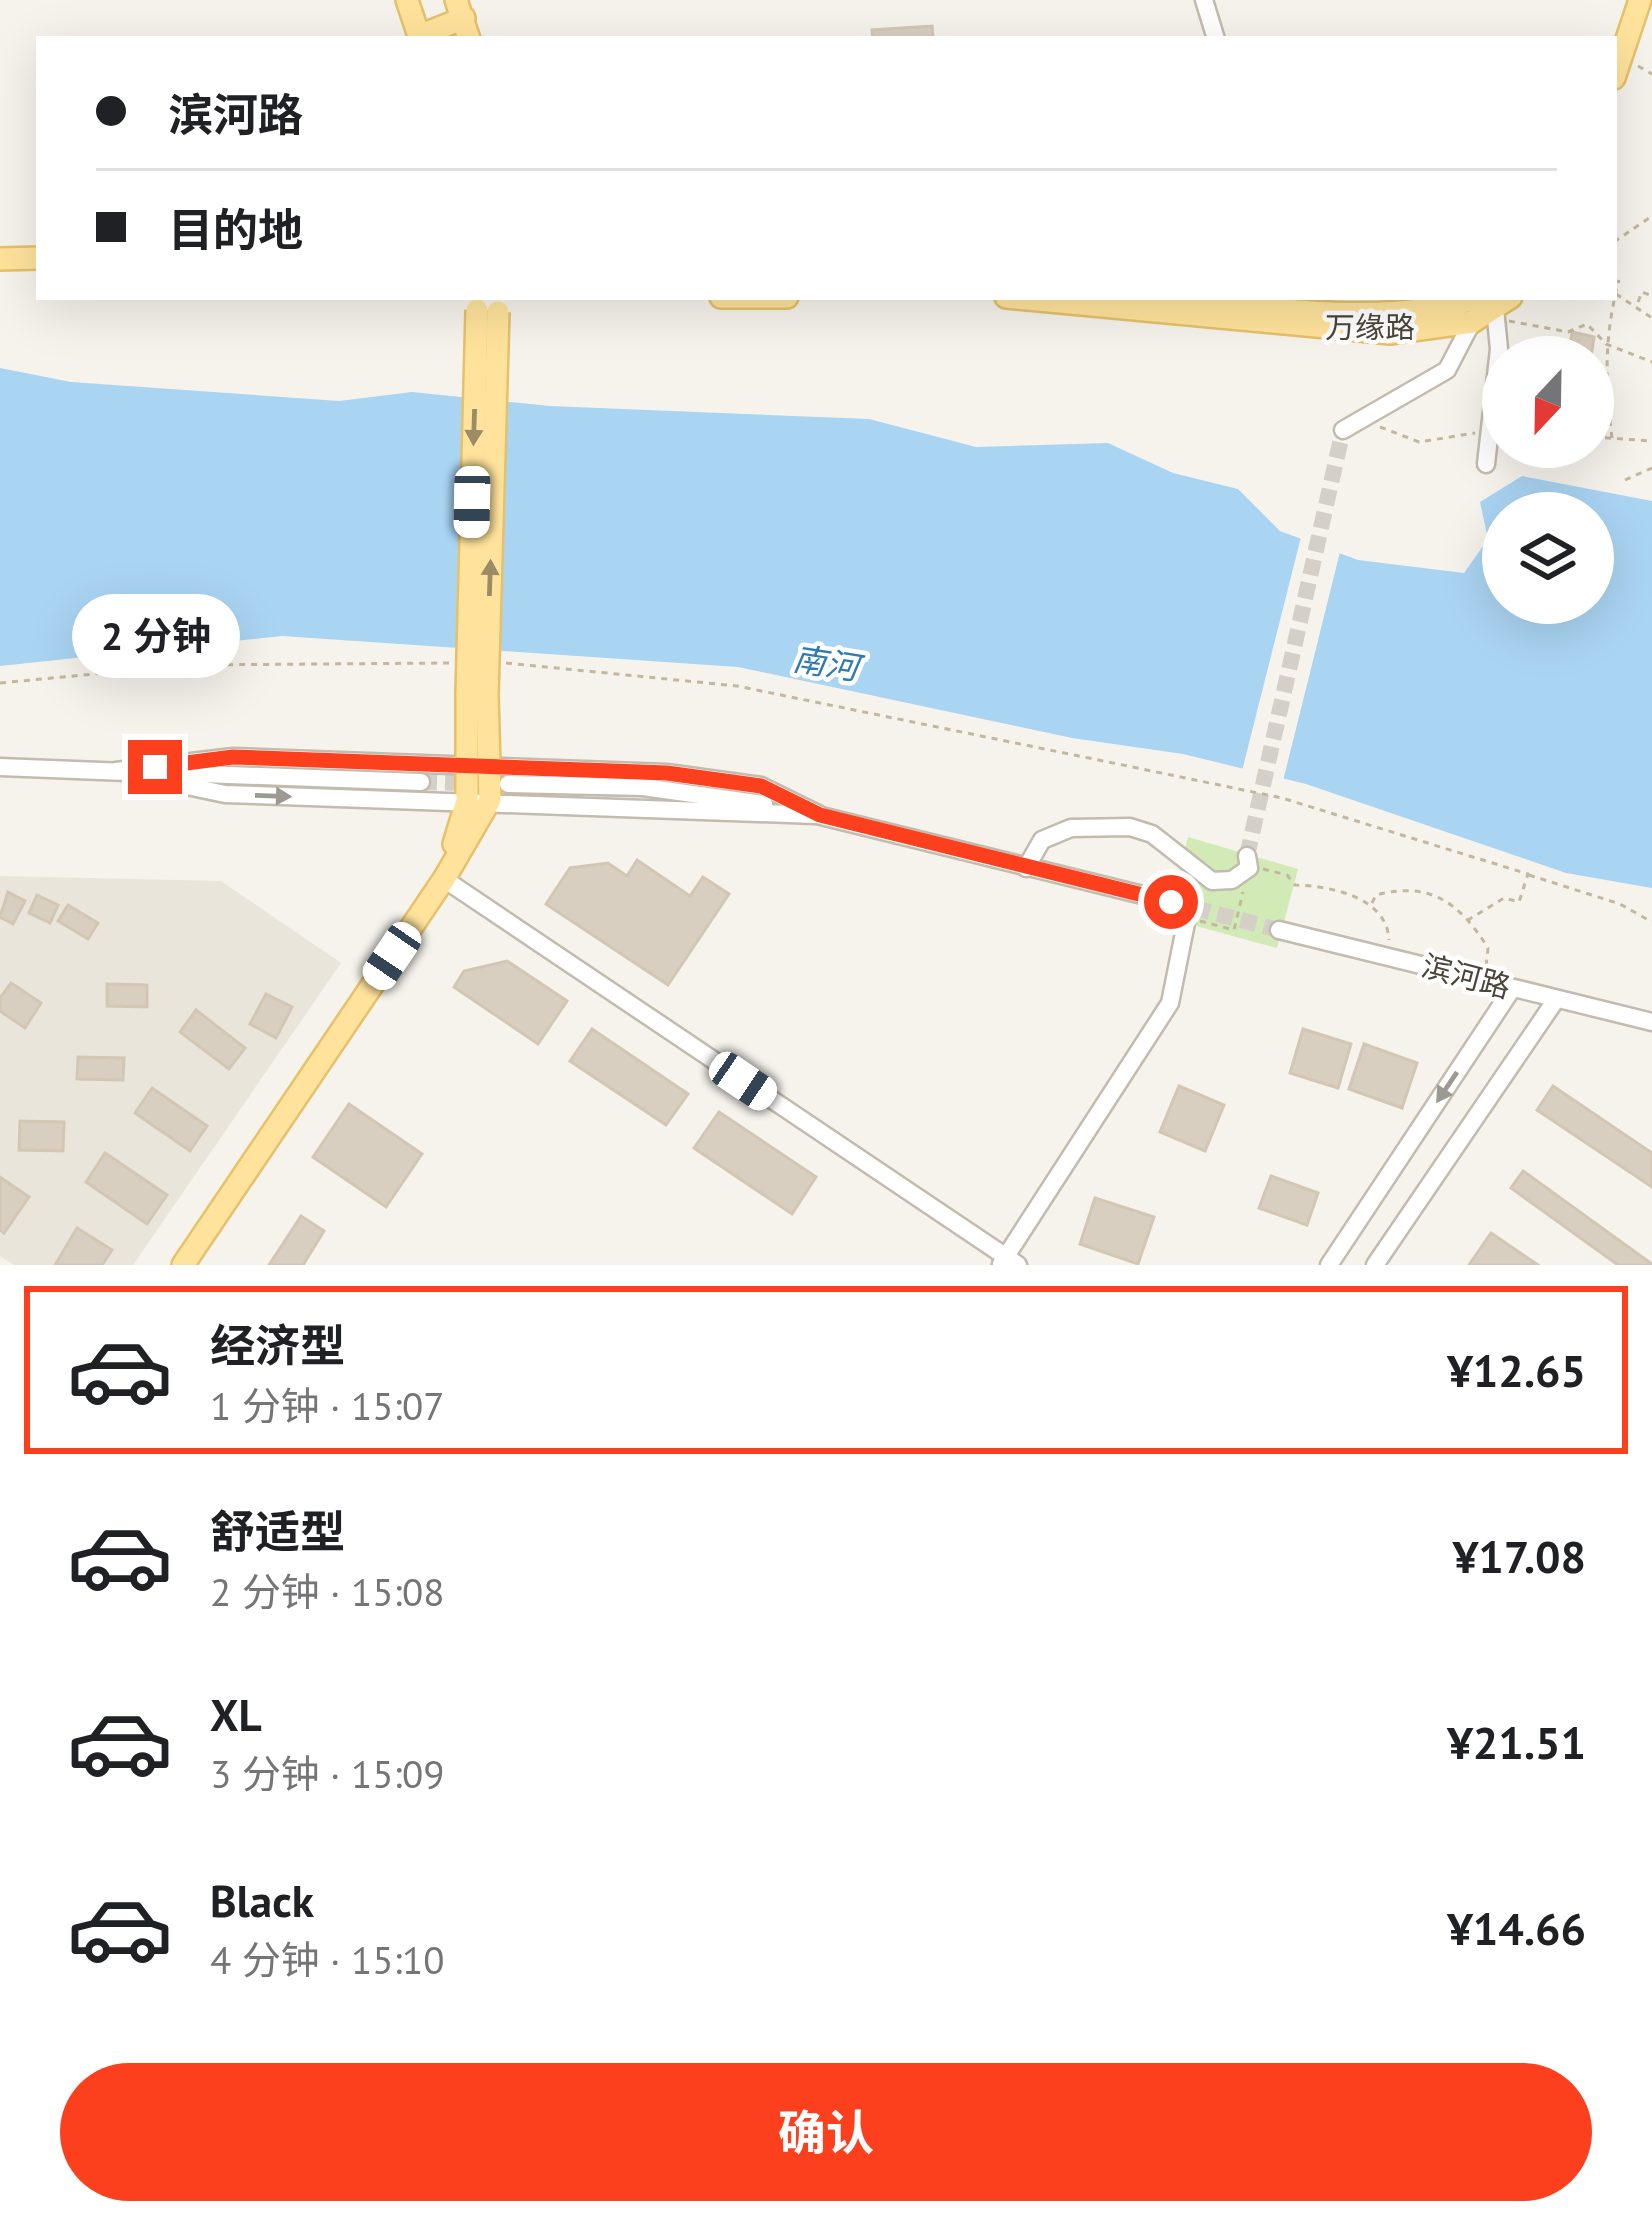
<!DOCTYPE html>
<html lang="zh">
<head>
<meta charset="utf-8">
<style>
	:root { --surface:#fff; --page:#f2f2f2; --text:#202124; --muted:#757577; --line:#e0e0e0; --accent:#fc3f1d }
	body { margin:0; font-family:"PT Sans","Noto Sans SC",sans-serif; background:var(--page); color:var(--text); height:100vh; display:flex; flex-direction:column; font-size:45px; white-space:nowrap }
	* { box-sizing:border-box; margin:0 }
	p { font-size:39px; color:var(--muted) }
	.icon { flex:none; width:66px; height:66px; fill:none; stroke:currentColor; stroke-width:2; stroke-linecap:round; stroke-linejoin:round }
	.map { position:relative; height:1265px; overflow:hidden }
	.side { display:flex; flex-direction:column; background:var(--surface); flex:1 }
	.side>* { flex:none }
	.banner { position:absolute; left:36px; top:36px; width:1581px; height:264px; border-radius:0px; box-shadow:0 12px 48px #0002; display:grid; align-content:center; height:264px; padding:0 60px; background:var(--surface) }
	.needle { width:78px; rotate:202deg }
	.tools { position:absolute; left:1482px; top:336px; display:grid; gap:24px }
	.tools a { display:grid; place-items:center; width:132px; height:132px; border-radius:50%; background:var(--surface); box-shadow:0 12px 48px #0002; font-size:60px }
	.end { position:absolute; width:54px; height:54px; margin:-27px; border:15px solid #fc3f1d; background:#fff; box-shadow:0 0 0 6px #fff }
	.from { border-radius:50% }
	.bubble { position:absolute; height:84px; border-radius:42px; background:var(--surface); box-shadow:0 12px 48px #0002; font-size:39px; font-weight:700; line-height:84px; text-align:center }
	.car { position:absolute; width:36px; height:72px; margin:-36px -18px; border-radius:15px; box-shadow:0 0 9px 3px #0007; background:linear-gradient(#fff 24%,#345 0 40%,#fff 0 76%,#345 0 86%,#fff 0) }
	.banner b { display:flex; align-items:center; gap:42px; height:114px; font-size:45px }
	.banner b+b { border-top:3px solid var(--line) }
	.banner i { width:30px; height:30px; background:var(--text) }
	ul { padding:21px 0 0; list-style:none }
	li { display:flex; align-items:center; gap:36px; height:168px; margin:0 24px 18px; padding:0 36px; border:6px solid transparent; border-radius:0px }
	li div { flex:1 }
	li b { display:block; font-size:45px }
	li em { font-style:normal; font-weight:700 }
	li.active { border-color:var(--accent) }
	li>.icon { width:108px; height:108px; stroke-width:1.5 }
	.cta { display:flex; gap:24px; margin-top:auto; padding:24px 60px }
	.cta a { flex:1; height:138px; border-radius:72px; background:var(--accent); color:#fff; font-size:48px; font-weight:700; line-height:138px; text-align:center }
	.map>svg:first-child { display:block }
	.residential { fill:#eae5da }
	.green { fill:#d2eab5 }
	.water { fill:#a9d4f2; fill-rule:evenodd }
	.pier { fill:#f6f3ec }
	.building { fill:#d8cfc1; stroke:#d3c7b4; stroke-width:3 }
	.lines { fill:none; stroke-linecap:round; stroke-linejoin:round }
	.minor-tunnel { stroke:#d4d0c8; stroke-width:16; stroke-dasharray:16 8; stroke-linecap:butt }
	.minor-casing { stroke:#c2bbae; stroke-width:21 }
	.major-casing { stroke:#e6c16a; stroke-width:26 }
	.path { stroke:#c4b79f; stroke-width:3; stroke-dasharray:6 6; stroke-linecap:butt }
	.minor { stroke:#fff; stroke-width:16 }
	.major { stroke:#ffe39c; stroke-width:21 }
	.major-bridge-casing { stroke:#e6c16a; stroke-width:26; stroke-linecap:butt }
	.major-bridge { stroke:#ffe39c; stroke-width:21 }
	.oneway { fill:#9c8c66 }
	.oneway2 { fill:#9c9892 }
	.route { stroke:#fc3f1d; stroke-width:15 }
	.labels { text-anchor:middle; stroke-width:9; stroke-linejoin:round; paint-order:stroke }
	.street-label { font-size:30px; fill:#4b4439; stroke:#fff }
	.water-label { font-size:33px; font-style:italic; fill:#2e7ab2; stroke:#fff }
</style>
</head>
<body>
<div class="map">
<svg width="1652" height="1265" viewBox="0 0 1652 1265">
	<rect width="100%" height="100%" fill="#f6f3ec"/>
	<polygon class="residential" points="0,876 221,881 341,963 133,1265 14,1265 0,1256"/>
	<polygon class="green" points="1188,837 1298,869 1277,948 1167,918"/>
	<path class="water" d="M 0,368 L 71,382 L 339,401 L 412,392 L 550,406 L 869,419 L 976,447 L 1108,443 L 1173,473 L 1238,489 L 1280,531 L 1358,560 L 1464,573 L 1488,539 L 1480,502 L 1522,476 L 1652,501 L 1652,888 L 1566,873 L 1306,784 L 1183,754 L 1072,738 L 738,667 L 282,636 L 0,666 ZM 1503,513 L 1593,513 L 1593,603 L 1503,603 Z"/>
	<polygon class="pier" points="1302,533 1341,548 1282,785 1241,775"/>
	<g class="building">
		<polygon points="932,26 933,39 873,39 872,30"/>
		<polygon points="1572,332 1594,337 1591,357 1569,357"/>
		<polygon points="637,860 690,896 703,877 729,894 668,985 546,904 570,868 608,863 627,876"/>
		<polygon points="8,892 25,901 13,924 0,917"/>
		<polygon points="37,895 58,905 50,923 29,913"/>
		<polygon points="68,905 98,923 88,939 58,921"/>
		<polygon points="507,961 567,1001 538,1044 454,987 464,971"/>
		<polygon points="11,983 41,1003 25,1028 0,1011 0,998"/>
		<polygon points="107,984 147,985 147,1007 107,1006"/>
		<polygon points="266,994 292,1007 276,1038 250,1024"/>
		<polygon points="196,1010 245,1048 229,1069 180,1032"/>
		<polygon points="592,1029 688,1094 666,1125 570,1061"/>
		<polygon points="1303,1029 1351,1044 1338,1088 1290,1073"/>
		<polygon points="1364,1044 1417,1063 1402,1108 1349,1089"/>
		<polygon points="78,1057 124,1058 123,1080 77,1079"/>
		<polygon points="1179,1086 1224,1105 1205,1151 1160,1132"/>
		<polygon points="1553,1086 1652,1153 1652,1187 1537,1110"/>
		<polygon points="152,1088 207,1126 190,1151 135,1113"/>
		<polygon points="349,1104 422,1154 386,1207 313,1157"/>
		<polygon points="719,1112 816,1177 792,1214 694,1148"/>
		<polygon points="20,1121 64,1122 63,1151 19,1150"/>
		<polygon points="105,1153 167,1195 147,1224 86,1182"/>
		<polygon points="1523,1171 1652,1264 1652,1265 1618,1265 1511,1188"/>
		<polygon points="1271,1176 1318,1193 1307,1225 1259,1208"/>
		<polygon points="0,1177 29,1197 4,1233 0,1230"/>
		<polygon points="1095,1198 1154,1217 1138,1264 1080,1244"/>
		<polygon points="301,1216 324,1231 303,1265 269,1265"/>
		<polygon points="77,1228 112,1250 102,1265 55,1265"/>
		<polygon points="1491,1233 1538,1265 1469,1265"/>
	</g>
	<g class="lines">
		<g class="minor-tunnel">
			<polyline points="421,782 501,784"/>
			<polyline points="1247,856 1343,430"/>
			<polyline points="1171,902 1279,930"/>
		</g>
		<defs>
			<g id="minor">
				<polyline points="1204,0 1216,39"/>
				<polyline points="1343,430 1447,370 1472,322"/>
				<polyline points="1486,464 1499,349 1495,309"/>
				<polyline points="0,767 126,772"/>
				<polyline points="116,771 233,757 667,773 761,786 820,815"/>
				<polyline points="176,773 421,782"/>
				<polyline points="135,775 225,794 815,815"/>
				<polyline points="508,784 643,787 764,804"/>
				<polyline points="813,814 1171,902"/>
				<polyline points="1026,868 1042,840 1071,828 1130,827 1152,834 1212,881 1232,880 1249,868 1247,856"/>
				<polyline points="444,879 1018,1265"/>
				<polyline points="1279,930 1652,1022"/>
				<polyline points="1001,1264 1170,1003 1187,918"/>
				<polyline points="1329,1265 1512,989"/>
				<polyline points="1375,1265 1555,1001"/>
			</g>
			<g id="major">
				<polyline points="407,0 420,39"/>
				<polyline points="456,0 469,39"/>
				<polyline points="419,36 464,18"/>
				<polyline points="1614,78 1640,0"/>
				<polyline points="0,259 39,258"/>
				<polyline points="721,297 787,297"/>
				<polyline points="1006,297 1390,333 1472,322 1511,297"/>
				<path d="M 1152,297 C 1251,305 1384,330 1479,297"/>
				<polyline points="454,844 467,801 467,693"/>
				<polyline points="183,1265 444,879 490,800 487,695"/>
			</g>
		</defs>
		<use href="#minor" class="minor-casing"/>
		<use href="#major" class="major-casing"/>
		<g class="path">
			<polyline points="1638,66 1652,74"/>
			<polyline points="1614,242 1652,216"/>
			<polyline points="1616,294 1652,318"/>
			<polyline points="1638,302 1642,292 1652,296"/>
			<polyline points="1509,321 1568,332 1587,324 1606,344 1652,362"/>
			<polyline points="1380,427 1419,442 1475,433"/>
			<polyline points="1593,437 1652,441"/>
			<path d="M 1612,438 C 1605,381 1604,336 1619,280"/>
			<polyline points="1625,480 1652,468"/>
			<polyline points="506,663 737,686 1118,764 1282,798 1528,874 1519,902 1504,898 1468,920"/>
			<polyline points="0,683 188,665 449,663"/>
			<path d="M 1263,869 L 1287,875 L 1295,885 C 1331,886 1387,897 1389,940"/>
			<polyline points="1529,875 1620,904 1652,922"/>
			<path d="M 1372,903 L 1376,895 C 1430,881 1459,902 1488,948 L 1486,966"/>
			<polyline points="1200,921 1234,930 1243,892"/>
		</g>
		<use href="#minor" class="minor"/>
		<use href="#major" class="major"/>
		<defs>
			<g id="major-bridge">
				<polyline points="467,693 477,310"/>
				<polyline points="487,695 498,312"/>
			</g>
		</defs>
		<use href="#major-bridge" class="major-bridge-casing"/>
		<use href="#major-bridge" class="major-bridge"/>
	</g>
	<defs><path id="oneway-solid" d="M-6-.8H1V-3.2L6.5 0L1 3.2V.8H-6Z" transform="scale(3)"/></defs>
	<g class="oneway">
		<use href="#oneway-solid" transform="translate(474 427) rotate(92)"/>
		<use href="#oneway-solid" transform="translate(490 578) rotate(-88)"/>
	</g>
	<g class="oneway2">
		<use href="#oneway-solid" transform="translate(273 796) rotate(2)"/>
		<use href="#oneway-solid" transform="translate(1447 1087) rotate(124)"/>
	</g>
	<g class="lines">
		<polyline class="route" points="155,767 233,757 667,773 761,786 820,815 1171,902"/>
	</g>
	<g class="labels">
		<g class="street-label">
			<text x="1370" y="338">万缘路</text>
			<text transform="translate(1466 977) rotate(15)" y="10">滨河路</text>
		</g>
		<g class="water-label">
			<text transform="translate(826 663) rotate(9)" y="12">南河</text>
		</g>
	</g>
</svg>
<div class="tools">
<a><svg class="needle" viewBox="-14 -14 28 28"><path d="M0-13l5 13h-10z" fill="#e53935"/><path d="M0 13l5-13h-10z" fill="#757577"/></svg></a>
<a><svg class="icon" aria-label="layers" viewBox="0 0 24 24"><path d="M12 4l9 5-9 5-9-5zM3 14l9 5 9-5"/></svg></a>
</div>
<i class="end from" style="left:1171px;top:902px"></i>
<i class="end" style="left:155px;top:767px"></i>
<div class="bubble" style="left:72px;top:594px;width:168px">2 分钟</div>
<i class="car" style="left:472px;top:502px;rotate:181deg"></i>
<i class="car" style="left:392px;top:956px;rotate:214deg"></i>
<i class="car" style="left:743px;top:1081px;rotate:124deg"></i>
<div class="banner">
<b><i class="from"></i>滨河路</b>
<b><i></i>目的地</b>
</div>
</div>
<section class="side">
<ul>
<li class="active"><svg class="icon" aria-label="car" viewBox="0 0 24 24"><path d="M5 17H2v-5l4-1 3-4h7l3 4 3 1v5h-3M9 17h6M6 11h13"/><circle cx="7" cy="17" r="2"/><circle cx="17" cy="17" r="2"/></svg><div><b>经济型</b><p>1 分钟 · 15:07</p></div><em>¥12.65</em></li>
<li><svg class="icon" aria-label="car" viewBox="0 0 24 24"><path d="M5 17H2v-5l4-1 3-4h7l3 4 3 1v5h-3M9 17h6M6 11h13"/><circle cx="7" cy="17" r="2"/><circle cx="17" cy="17" r="2"/></svg><div><b>舒适型</b><p>2 分钟 · 15:08</p></div><em>¥17.08</em></li>
<li><svg class="icon" aria-label="car" viewBox="0 0 24 24"><path d="M5 17H2v-5l4-1 3-4h7l3 4 3 1v5h-3M9 17h6M6 11h13"/><circle cx="7" cy="17" r="2"/><circle cx="17" cy="17" r="2"/></svg><div><b>XL</b><p>3 分钟 · 15:09</p></div><em>¥21.51</em></li>
<li><svg class="icon" aria-label="car" viewBox="0 0 24 24"><path d="M5 17H2v-5l4-1 3-4h7l3 4 3 1v5h-3M9 17h6M6 11h13"/><circle cx="7" cy="17" r="2"/><circle cx="17" cy="17" r="2"/></svg><div><b>Black</b><p>4 分钟 · 15:10</p></div><em>¥14.66</em></li>
</ul>
<div class="cta"><a>确认</a></div>
</section>
</body>
</html>
